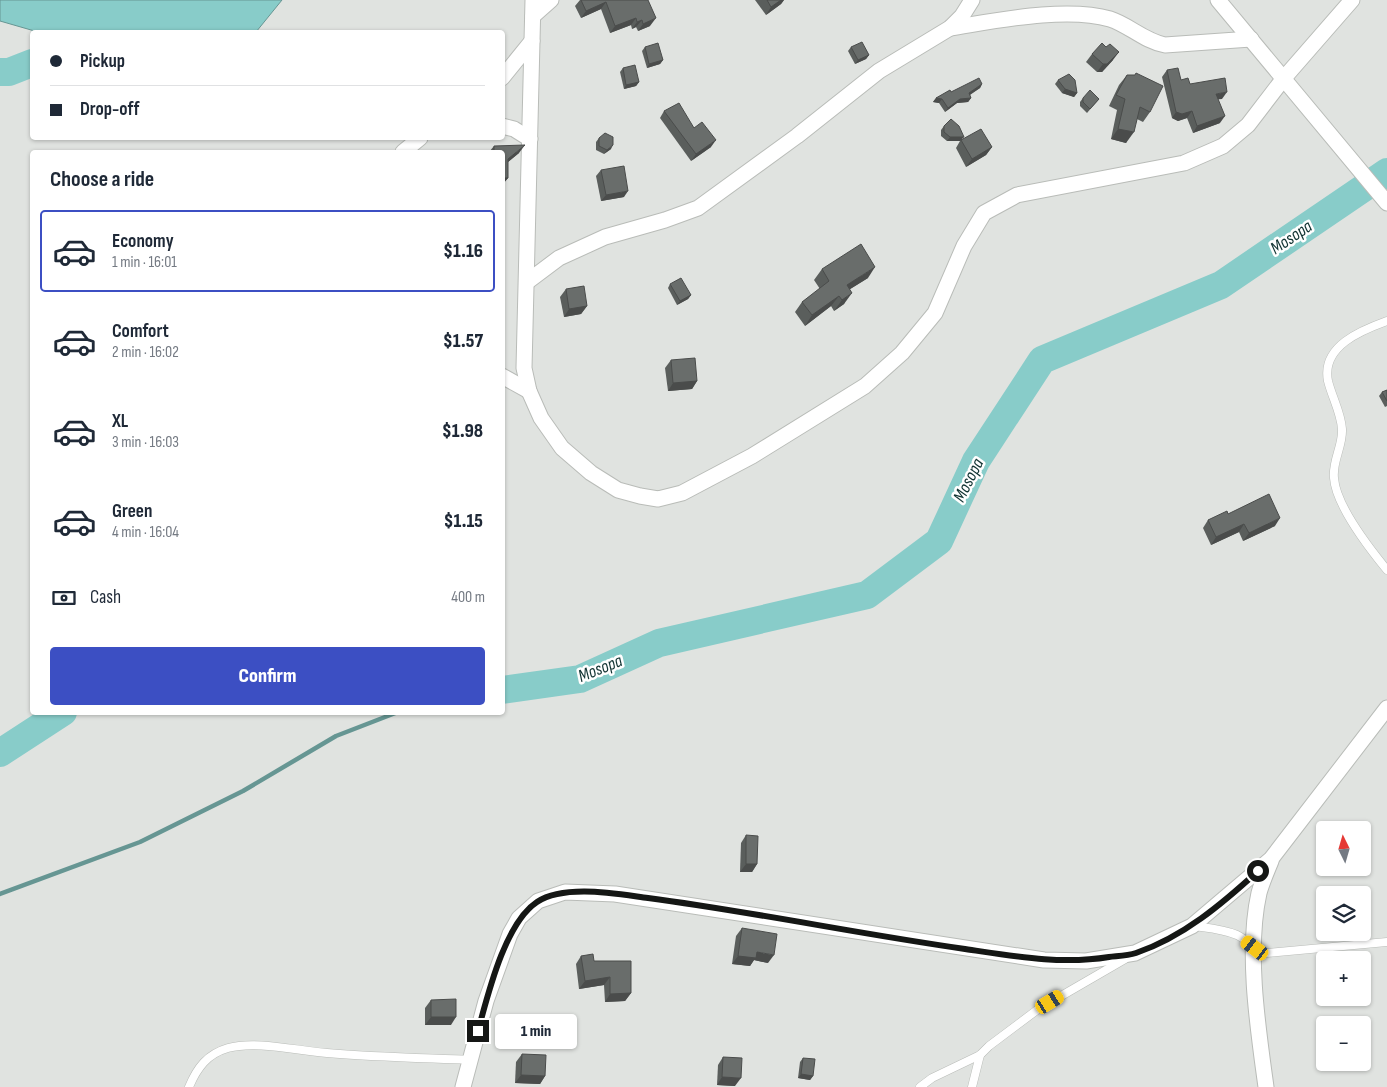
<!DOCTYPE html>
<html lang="en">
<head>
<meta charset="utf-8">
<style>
	:root { --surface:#fff; --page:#f6f6f7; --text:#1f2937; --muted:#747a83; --line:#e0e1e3; --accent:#3c4fc3 }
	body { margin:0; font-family:"Sofia Sans Condensed",sans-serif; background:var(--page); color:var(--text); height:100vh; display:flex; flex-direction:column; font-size:19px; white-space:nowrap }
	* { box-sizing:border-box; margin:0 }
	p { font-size:16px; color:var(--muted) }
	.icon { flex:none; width:28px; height:28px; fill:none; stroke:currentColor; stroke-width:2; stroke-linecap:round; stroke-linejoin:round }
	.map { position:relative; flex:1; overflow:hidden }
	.side { position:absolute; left:30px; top:150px; width:475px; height:565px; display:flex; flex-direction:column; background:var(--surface); border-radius:5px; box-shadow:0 1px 4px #0004 }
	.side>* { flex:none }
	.guide { position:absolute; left:30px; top:30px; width:475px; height:110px; border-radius:5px; box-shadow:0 1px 4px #0004; display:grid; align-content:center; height:110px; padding:0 20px; background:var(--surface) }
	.needle { width:32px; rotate:355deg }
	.controls { position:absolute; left:1316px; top:821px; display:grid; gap:10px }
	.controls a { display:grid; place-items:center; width:55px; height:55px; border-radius:5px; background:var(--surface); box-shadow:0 1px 4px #0004; font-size:25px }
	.end { position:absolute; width:22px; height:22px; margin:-11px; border:6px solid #151715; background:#fff; box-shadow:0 0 0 2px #fff }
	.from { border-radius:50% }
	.bubble { position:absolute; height:35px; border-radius:5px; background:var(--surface); box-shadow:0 1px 4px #0004; font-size:16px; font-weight:800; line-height:35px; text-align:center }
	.car { position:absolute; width:15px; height:30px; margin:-15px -8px; border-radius:6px; box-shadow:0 0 4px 1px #0007; background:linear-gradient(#f5c518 24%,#345 0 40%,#f5c518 0 76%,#345 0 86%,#f5c518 0) }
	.guide b { display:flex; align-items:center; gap:18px; height:48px; font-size:19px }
	.guide b+b { border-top:1px solid var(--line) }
	.guide i { width:12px; height:12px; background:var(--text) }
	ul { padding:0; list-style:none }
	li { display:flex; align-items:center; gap:15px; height:82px; margin:0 10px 8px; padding:0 10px; border:2px solid transparent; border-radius:5px }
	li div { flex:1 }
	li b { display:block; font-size:19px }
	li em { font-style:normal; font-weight:800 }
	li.current { border-color:var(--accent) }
	li>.icon { width:45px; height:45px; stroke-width:1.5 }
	h2 { padding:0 20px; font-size:22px; line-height:60px }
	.pay { display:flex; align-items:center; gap:12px; height:55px; padding:0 20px; font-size:19px }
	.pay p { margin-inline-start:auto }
	.action { display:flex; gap:10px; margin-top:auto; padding:10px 20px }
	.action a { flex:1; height:58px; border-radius:5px; background:var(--accent); color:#fff; font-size:20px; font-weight:800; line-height:58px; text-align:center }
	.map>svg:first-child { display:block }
	.water { fill:#88ccc9; stroke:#669693 }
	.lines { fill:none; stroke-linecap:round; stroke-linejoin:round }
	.stream { stroke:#669693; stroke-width:4.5 }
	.river { stroke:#88ccc9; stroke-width:28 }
	.lane-casing { stroke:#b9bcb8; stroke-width:9 }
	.street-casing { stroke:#b9bcb8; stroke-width:17 }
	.lane { stroke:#fff; stroke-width:8 }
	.street { stroke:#fff; stroke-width:15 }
	.wall { fill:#5a5e5c }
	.shaded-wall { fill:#4a4c4b }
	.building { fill:#696d6b; stroke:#4a4c4b }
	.route { stroke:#151715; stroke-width:6 }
	.labels { text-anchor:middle; stroke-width:5; stroke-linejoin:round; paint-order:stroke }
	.water-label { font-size:18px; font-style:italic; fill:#113332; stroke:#fff }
</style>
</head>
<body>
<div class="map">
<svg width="1387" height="1087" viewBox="0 0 1387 1087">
	<rect width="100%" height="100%" fill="#e0e3e0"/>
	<polygon class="water" points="0,0 282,0 256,32 38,32 0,21"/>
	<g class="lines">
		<polyline class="stream" points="0,894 140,842 243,791 336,736 398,712"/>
		<g class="river">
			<polyline points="0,72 9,72 32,63"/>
			<polyline points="502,690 580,679 659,643 867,595 939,541 976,461 1042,360 1221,285 1387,172"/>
			<polyline points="0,753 63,712"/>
		</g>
		<defs>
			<g id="lane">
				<path d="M 1387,321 C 1362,330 1321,346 1328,381 C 1332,397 1341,413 1342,429 C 1343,446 1332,461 1334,478 C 1336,506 1369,548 1387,570"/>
				<path d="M 1194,926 C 1208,928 1223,929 1237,935 C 1247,940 1256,949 1267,953 L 1387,942"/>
				<path d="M 189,1087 C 197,1068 207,1054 228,1048 C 256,1040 298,1051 327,1053 C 374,1057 422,1058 469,1060"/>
				<polyline points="920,1087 932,1078 980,1055 989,1046 1037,1010 1125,959"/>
				<polyline points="972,1087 980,1055"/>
			</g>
			<g id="street">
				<polyline points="533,0 524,368 529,391 541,418 562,448 591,473 618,490 640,496 658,499 682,493 752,456 865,386 902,353 935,313 964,246 984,213 1017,195 1184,163 1223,146 1248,125 1284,78 1352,0"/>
				<polyline points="1218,0 1387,203"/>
				<polyline points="533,16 551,0"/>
				<path d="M 950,28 C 995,21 1066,6 1110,19 C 1129,25 1144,41 1165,45 L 1251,39"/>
				<polyline points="502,78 532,41"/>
				<polyline points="502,126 514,129 530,139"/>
				<polyline points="403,152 420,138"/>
				<polyline points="527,282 559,258 605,237 665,220 698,208 797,136 879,71 950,28 962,16 972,0"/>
				<polyline points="502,376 529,391"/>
				<polyline points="463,1087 486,1001 510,934 519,918 538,901 565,892 615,894 1044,960 1086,961 1135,953 1192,926 1271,859 1387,708"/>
				<path d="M 1266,1087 C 1258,1029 1246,951 1259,893 C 1262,882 1267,871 1271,861"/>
			</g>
		</defs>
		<use href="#lane" class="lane-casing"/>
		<use href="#street" class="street-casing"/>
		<use href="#lane" class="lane"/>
		<use href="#street" class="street"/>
	</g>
	<g class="wall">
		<polygon points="580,0 648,0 650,26 638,31 636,27 632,29 631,25 610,33 601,9 581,18 575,6"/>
		<polygon points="755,0 784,0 781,4 766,15"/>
		<polygon points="645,47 663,60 660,64 647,68 642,51"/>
		<polygon points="851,47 869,55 866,59 855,64 848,51"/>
		<polygon points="1092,54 1113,60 1102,72 1097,72 1086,62"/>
		<polygon points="623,68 639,82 636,86 624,89 620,72"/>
		<polygon points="1167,70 1181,80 1222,99 1218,99 1220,123 1193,133 1187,118 1178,121 1172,118 1162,77"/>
		<polygon points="1127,75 1150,112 1143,122 1137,119 1126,143 1111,139 1117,110 1109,106 1119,85"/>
		<polygon points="1058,80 1077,93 1074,97 1062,93 1055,84"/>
		<polygon points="982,84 980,88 970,95 971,98 968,102 957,103 945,112 939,103 933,102 936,98 951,92"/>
		<polygon points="1083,98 1099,99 1087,113 1080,106 1080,102"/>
		<polygon points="664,111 694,128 711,147 691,161 660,118"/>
		<polygon points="944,126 962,139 992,147 986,155 966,167 956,148 960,141 947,141 941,136 941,130"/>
		<polygon points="599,138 611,149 604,154 596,150 596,142"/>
		<polygon points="494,146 519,153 508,162 508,178 502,185 502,152 489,152"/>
		<polygon points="601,170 624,197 601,201 596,176"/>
		<polygon points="822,269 868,278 850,289 844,304 834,311 831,306 805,326 795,312 802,302 820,289 814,280"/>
		<polygon points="670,284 691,295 688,299 677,305 668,288"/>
		<polygon points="566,289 587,306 581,314 564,317 560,297"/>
		<polygon points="671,360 697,381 692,389 668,391 665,368"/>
		<polygon points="1387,390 1387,406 1385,407 1379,396 1382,392"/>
		<polygon points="1228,514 1275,526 1243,541 1239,532 1211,545 1203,528 1208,520"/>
		<polygon points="746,835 757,864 752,872 740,872 741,843"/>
		<polygon points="742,928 768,963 754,960 750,966 732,964 736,936"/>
		<polygon points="581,956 631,993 625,1001 605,1002 604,985 579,989 576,964"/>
		<polygon points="431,1000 451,1025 425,1025 425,1008"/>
		<polygon points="522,1054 545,1076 540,1084 515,1083 516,1062"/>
		<polygon points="723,1057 735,1086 717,1085 718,1065"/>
		<polygon points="803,1058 813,1076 810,1080 798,1078 800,1062"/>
	</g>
	<g class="shaded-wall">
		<polygon points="781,0 784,0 781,4 766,15 771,7"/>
		<polygon points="606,2 601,9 581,18 586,11"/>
		<polygon points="636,18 631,25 610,33 615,26"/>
		<polygon points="656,18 650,26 638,31 643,24"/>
		<polygon points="642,20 636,27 632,29 637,22"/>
		<polygon points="1119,52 1113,60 1102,72 1097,72 1103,64"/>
		<polygon points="869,55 866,59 855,64 858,60"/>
		<polygon points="663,60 660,64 647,68 649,64"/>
		<polygon points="639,82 636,86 624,89 626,85"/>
		<polygon points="982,84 980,88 966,97 969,93"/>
		<polygon points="1065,89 1077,93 1074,97 1062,93"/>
		<polygon points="1227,92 1222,99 1212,100 1216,94"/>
		<polygon points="936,98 942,99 939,103 933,102"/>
		<polygon points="971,98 968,102 957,103 945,112 948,108 960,99"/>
		<polygon points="1192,111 1187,118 1178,121 1172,118 1176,112"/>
		<polygon points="1225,116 1220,123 1193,133 1197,126"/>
		<polygon points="1118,129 1134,132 1126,143 1111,139"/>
		<polygon points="950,137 964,137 960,141 947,141"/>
		<polygon points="716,140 711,147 691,161 696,154"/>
		<polygon points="525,145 519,153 503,166 508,159"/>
		<polygon points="613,145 611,149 604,154 607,150"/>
		<polygon points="992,147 986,155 966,167 972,159"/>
		<polygon points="502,178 508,178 502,185"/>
		<polygon points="628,191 624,197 601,201 606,195"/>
		<polygon points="875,267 868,278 839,296 847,285"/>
		<polygon points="852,293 844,304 834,311 842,300"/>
		<polygon points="691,295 688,299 677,305 680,301"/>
		<polygon points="839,296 831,306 805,326 812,315"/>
		<polygon points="587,306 581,314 564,317 569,309"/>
		<polygon points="697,381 692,389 668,391 673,383"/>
		<polygon points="1280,518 1275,526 1243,541 1249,533"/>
		<polygon points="1244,524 1239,532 1211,545 1216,537"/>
		<polygon points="746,864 757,864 752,872 740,872"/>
		<polygon points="757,952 774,955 768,963 754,960 750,966 732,964 738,956"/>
		<polygon points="610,977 604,985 579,989 585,981"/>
		<polygon points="631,993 625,1001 605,1002 610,994"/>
		<polygon points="431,1017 456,1017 451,1025 425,1025"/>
		<polygon points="801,1074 813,1076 810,1080 798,1078"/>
		<polygon points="521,1075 545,1076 540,1084 515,1083"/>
		<polygon points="722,1077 741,1078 735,1086 717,1085"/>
	</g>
	<g class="building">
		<polygon points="581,0 648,0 656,18 643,24 642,20 637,22 636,18 615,26 606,2 586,11"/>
		<polygon points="767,0 781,0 771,7"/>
		<polygon points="862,42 869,55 858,60 851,47"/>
		<polygon points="658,43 663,60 649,64 645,47"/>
		<polygon points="1102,43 1106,47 1110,44 1119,52 1107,64 1103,64 1092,54"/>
		<polygon points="635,65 639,82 626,85 623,68"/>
		<polygon points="1178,68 1181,80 1188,78 1190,84 1225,78 1227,92 1216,94 1225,116 1197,126 1192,111 1182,114 1176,112 1167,70"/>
		<polygon points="1136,73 1163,86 1150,112 1140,107 1134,132 1118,129 1125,99 1116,95 1127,75 1135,75"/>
		<polygon points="1069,74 1075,80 1077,93 1065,89 1058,80"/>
		<polygon points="979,78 982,84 969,93 971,98 960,99 948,108 942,99 936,98 950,90 951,92"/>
		<polygon points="1090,90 1099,99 1090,109 1083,102 1083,98"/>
		<polygon points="679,103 694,128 702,122 716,140 696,154 664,111"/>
		<polygon points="951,119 959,126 964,137 950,137 944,132 944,126"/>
		<polygon points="981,129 992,147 972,159 961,140"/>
		<polygon points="605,133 613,137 613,145 607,150 599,146 599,138"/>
		<polygon points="525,145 508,159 508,178 502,178 502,152 494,152 494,146"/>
		<polygon points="624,166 628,191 606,195 601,170"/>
		<polygon points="861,244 875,267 847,285 852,293 842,300 839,296 812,315 802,302 829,281 822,269"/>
		<polygon points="681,278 691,295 680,301 670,284"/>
		<polygon points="584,286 587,306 569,309 566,289"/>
		<polygon points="695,358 697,381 673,383 671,360"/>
		<polygon points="1387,390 1387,401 1382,392"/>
		<polygon points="1269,494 1280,518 1249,533 1244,524 1216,537 1208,520 1227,511 1228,514"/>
		<polygon points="746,835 758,836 757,864 746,864"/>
		<polygon points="742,928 777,934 774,955 757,952 756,958 738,956"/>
		<polygon points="593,954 594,961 631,961 631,993 610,994 610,977 585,981 581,956"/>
		<polygon points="456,999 456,1017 431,1017 431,1000"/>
		<polygon points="522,1054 546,1055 545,1076 521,1075"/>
		<polygon points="723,1057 742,1058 741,1078 722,1077"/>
		<polygon points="803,1058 815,1059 813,1076 801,1074"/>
	</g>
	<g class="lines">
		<path class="route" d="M 478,1031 C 488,994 505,923 537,902 C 565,884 617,894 648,898 C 754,912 859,934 965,949 C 1013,956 1060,965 1109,957 C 1117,956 1127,956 1136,953 C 1183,937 1222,904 1258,871"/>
	</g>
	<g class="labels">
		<g class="water-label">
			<text transform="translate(1291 237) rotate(-34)" y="6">Mosopa</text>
			<text transform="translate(968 480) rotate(-63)" y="6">Mosopa</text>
			<text transform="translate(600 668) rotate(-22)" y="6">Mosopa</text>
		</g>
	</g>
</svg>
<div class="controls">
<a><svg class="needle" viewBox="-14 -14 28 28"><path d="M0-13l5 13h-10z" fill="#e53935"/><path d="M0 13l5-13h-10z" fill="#747a83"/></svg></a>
<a><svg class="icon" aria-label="layers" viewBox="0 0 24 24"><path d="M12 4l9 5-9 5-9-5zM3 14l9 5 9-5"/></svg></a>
<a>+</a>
<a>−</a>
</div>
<i class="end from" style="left:1258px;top:871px"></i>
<i class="end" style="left:478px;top:1031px"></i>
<div class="bubble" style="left:495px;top:1014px;width:82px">1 min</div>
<i class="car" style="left:1255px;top:948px;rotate:307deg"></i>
<i class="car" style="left:1050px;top:1002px;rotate:59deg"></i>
<div class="guide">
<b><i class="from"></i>Pickup</b>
<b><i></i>Drop-off</b>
</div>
<section class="side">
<h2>Choose a ride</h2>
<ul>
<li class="current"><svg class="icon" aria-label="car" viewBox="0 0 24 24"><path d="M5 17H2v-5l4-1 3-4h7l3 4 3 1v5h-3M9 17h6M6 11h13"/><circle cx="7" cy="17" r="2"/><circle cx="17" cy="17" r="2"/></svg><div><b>Economy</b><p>1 min · 16:01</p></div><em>$1.16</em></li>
<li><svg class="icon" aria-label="car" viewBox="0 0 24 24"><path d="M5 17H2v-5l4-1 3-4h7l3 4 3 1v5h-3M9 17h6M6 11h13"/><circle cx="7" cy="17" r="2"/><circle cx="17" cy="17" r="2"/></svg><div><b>Comfort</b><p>2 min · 16:02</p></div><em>$1.57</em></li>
<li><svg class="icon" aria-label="car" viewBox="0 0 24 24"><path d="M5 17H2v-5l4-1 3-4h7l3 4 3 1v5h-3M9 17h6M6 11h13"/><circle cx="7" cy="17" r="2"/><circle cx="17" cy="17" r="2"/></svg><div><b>XL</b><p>3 min · 16:03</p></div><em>$1.98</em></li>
<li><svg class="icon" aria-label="car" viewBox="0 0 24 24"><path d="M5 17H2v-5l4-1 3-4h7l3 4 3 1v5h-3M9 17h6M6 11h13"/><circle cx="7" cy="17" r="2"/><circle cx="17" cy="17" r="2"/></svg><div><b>Green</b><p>4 min · 16:04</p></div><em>$1.15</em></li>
</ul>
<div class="pay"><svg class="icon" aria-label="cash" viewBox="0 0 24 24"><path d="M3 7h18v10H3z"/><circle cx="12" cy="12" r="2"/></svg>Cash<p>400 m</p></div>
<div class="action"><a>Confirm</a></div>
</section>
</div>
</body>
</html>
